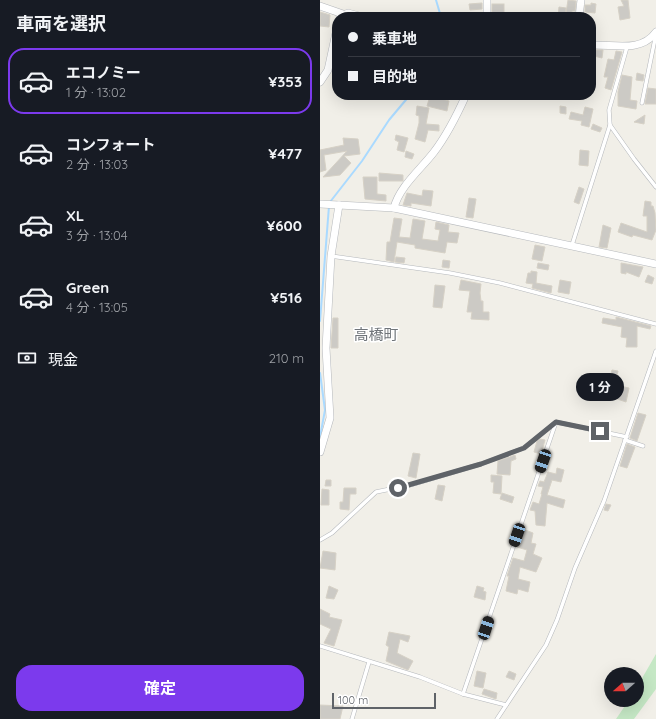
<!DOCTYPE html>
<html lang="ja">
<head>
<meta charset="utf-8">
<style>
	:root { --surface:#171b24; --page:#20242c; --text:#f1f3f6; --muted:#9ea1a6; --line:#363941; --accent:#7c3aed }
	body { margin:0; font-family:Quicksand,"Noto Sans JP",sans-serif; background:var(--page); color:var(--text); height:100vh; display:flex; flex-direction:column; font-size:15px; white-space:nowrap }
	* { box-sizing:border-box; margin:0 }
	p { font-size:13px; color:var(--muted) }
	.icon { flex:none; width:22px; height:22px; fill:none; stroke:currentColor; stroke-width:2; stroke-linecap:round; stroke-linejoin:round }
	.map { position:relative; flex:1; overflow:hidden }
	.side { display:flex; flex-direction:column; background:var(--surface); width:320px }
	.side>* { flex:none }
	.top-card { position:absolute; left:12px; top:12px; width:264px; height:88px; border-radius:16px; box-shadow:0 4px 16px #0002; display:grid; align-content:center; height:88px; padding:0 16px; background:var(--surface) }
	.needle { width:26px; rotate:249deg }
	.controls { position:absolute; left:284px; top:667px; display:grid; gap:8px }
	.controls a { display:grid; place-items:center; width:40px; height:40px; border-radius:50%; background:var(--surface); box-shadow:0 4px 16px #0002; font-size:20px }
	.scale { position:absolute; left:12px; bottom:10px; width:104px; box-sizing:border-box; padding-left:4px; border:2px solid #5f6368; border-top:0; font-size:11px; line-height:14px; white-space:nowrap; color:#5f6368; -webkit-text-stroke:3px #fff; paint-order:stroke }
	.end { position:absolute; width:18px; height:18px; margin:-9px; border:5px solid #5f6368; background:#fff; box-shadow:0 0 0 2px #fff }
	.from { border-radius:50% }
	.bubble { position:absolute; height:28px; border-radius:14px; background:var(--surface); box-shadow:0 4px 16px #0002; font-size:13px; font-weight:700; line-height:28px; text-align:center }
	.car { position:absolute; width:12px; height:24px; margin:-12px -6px; border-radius:5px; box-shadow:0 0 3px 1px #0007; background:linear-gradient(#222 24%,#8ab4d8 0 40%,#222 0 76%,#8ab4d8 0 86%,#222 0) }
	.top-card b { display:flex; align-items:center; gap:14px; height:38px; font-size:15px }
	.top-card b+b { border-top:1px solid var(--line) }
	.top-card i { width:10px; height:10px; background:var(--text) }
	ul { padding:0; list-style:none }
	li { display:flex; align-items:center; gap:12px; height:66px; margin:0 8px 6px; padding:0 8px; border:2px solid transparent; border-radius:16px }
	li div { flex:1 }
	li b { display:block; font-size:15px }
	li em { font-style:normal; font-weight:700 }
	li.on { border-color:var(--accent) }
	li>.icon { width:36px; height:36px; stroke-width:1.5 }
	h2 { padding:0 16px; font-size:18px; line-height:48px }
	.pay { display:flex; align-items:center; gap:10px; height:44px; padding:0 16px; font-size:15px }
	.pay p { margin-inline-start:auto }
	.button { display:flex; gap:8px; margin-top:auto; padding:8px 16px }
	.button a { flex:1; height:46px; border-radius:16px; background:var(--accent); color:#fff; font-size:16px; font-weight:700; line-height:46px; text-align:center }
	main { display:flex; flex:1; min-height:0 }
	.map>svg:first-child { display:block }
	.green { fill:#c5e8c5 }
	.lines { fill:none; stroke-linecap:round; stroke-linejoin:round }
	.stream { stroke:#aadaff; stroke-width:2 }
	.building { fill:#cccac5; stroke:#d6d1c6 }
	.service-casing { stroke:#b5b8bc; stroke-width:4.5 }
	.minor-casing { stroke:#b5b8bc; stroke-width:8 }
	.service { stroke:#fff; stroke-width:3.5 }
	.minor { stroke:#fff; stroke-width:7 }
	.route { stroke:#5f6368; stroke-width:5 }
	.labels { text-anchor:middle; stroke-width:3; stroke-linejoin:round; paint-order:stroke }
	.quarter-label { font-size:15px; fill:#70757a; stroke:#fff }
</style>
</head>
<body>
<main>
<section class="side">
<h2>車両を選択</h2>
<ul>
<li class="on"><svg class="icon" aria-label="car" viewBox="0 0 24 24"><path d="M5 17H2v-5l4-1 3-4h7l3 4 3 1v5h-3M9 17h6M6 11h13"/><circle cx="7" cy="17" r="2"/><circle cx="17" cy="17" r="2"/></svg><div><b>エコノミー</b><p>1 分 · 13:02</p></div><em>¥353</em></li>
<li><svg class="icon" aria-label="car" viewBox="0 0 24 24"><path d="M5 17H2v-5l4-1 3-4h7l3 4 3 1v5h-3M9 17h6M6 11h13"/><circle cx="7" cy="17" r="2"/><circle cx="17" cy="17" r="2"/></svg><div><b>コンフォート</b><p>2 分 · 13:03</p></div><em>¥477</em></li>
<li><svg class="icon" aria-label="car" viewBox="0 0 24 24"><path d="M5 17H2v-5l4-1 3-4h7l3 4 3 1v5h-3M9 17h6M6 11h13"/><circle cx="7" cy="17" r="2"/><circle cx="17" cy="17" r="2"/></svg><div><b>XL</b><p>3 分 · 13:04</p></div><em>¥600</em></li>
<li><svg class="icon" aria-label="car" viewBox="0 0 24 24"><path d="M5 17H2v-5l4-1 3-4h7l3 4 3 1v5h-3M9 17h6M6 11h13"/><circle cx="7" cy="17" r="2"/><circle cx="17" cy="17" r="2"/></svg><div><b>Green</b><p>4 分 · 13:05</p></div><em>¥516</em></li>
</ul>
<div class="pay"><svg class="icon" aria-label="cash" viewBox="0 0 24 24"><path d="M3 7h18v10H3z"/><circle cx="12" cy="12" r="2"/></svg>現金<p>210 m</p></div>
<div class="button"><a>確定</a></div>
</section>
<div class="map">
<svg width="336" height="719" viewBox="0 0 336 719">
	<rect width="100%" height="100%" fill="#f1efe8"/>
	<polygon class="green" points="336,654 336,689 314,719 296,719 309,700 317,700 317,687"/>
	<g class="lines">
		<g class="stream">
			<polyline points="116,0 121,17"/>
			<polyline points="10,202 42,161 69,120 90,95"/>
			<polyline points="0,321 9,206"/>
			<polyline points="0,373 5,410 0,437"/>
		</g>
	</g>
	<g class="building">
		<polygon points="248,0 256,1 255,11 252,11 252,14 246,13"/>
		<polygon points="301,0 308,0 310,18 300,20 298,7 304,6"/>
		<polygon points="162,3 162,9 150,10 149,4"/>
		<polygon points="271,3 276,4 275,13 265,12 265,5 271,5"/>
		<rect x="172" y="4" width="12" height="12"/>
		<polygon points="239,7 246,8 245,17 238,17"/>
		<polygon points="0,12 10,15 9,27 0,26"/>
		<polygon points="275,50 283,50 282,58 274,56"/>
		<polygon points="296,51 302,52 291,90 285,88 288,77 284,77 288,59 294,60"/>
		<polygon points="317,73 324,75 323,81 316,80"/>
		<polygon points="302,75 312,77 310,100 317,101 316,109 298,106 298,92"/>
		<polygon points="328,88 336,89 336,104 325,104"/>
		<polygon points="114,95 120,95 119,98 129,101 127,111 107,106 110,96 113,97"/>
		<polygon points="97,106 109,108 106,124 119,125 119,131 108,130 105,142 95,139 99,123 99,116 96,115"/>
		<polygon points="240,106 246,107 246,114 240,113"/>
		<polygon points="265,107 273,109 269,127 261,125 262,121 249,119 251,112 263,115"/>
		<polygon points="325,115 324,124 314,122"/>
		<polygon points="273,124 282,128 280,132 271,129"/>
		<polygon points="76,135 88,138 84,152 77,150 79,142 75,140"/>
		<polygon points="23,138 38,139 40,154 24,156 31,163 20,175 3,177 27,151 4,155 6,170 0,172 0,150 24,145"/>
		<polygon points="260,150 269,151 268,166 259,165"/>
		<polygon points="86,151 94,154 92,159 85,157"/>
		<polygon points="59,173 83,175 83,181 59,181"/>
		<polygon points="43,177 57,177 57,194 66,195 66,201 45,199"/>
		<polygon points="259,187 264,189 259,204 254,202"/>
		<polygon points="103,190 113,191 111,206 91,203 91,206 83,205 87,193 102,196"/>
		<polygon points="149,198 156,199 153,218 146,217"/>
		<polygon points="325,201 331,202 331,206 333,206 335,213 336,230 332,240 313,235 312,237 298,232 301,223 327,232 327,216 323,216"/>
		<polygon points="74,218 82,219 79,237 90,238 93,219 105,221 102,239 118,241 120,230 115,229 116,222 129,225 128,232 139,233 137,243 127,242 125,253 95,248 95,245 77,242 74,262 66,260 67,242 70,242"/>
		<polygon points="283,225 291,228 287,248 279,247"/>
		<polygon points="215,245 225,247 222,261 212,259"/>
		<polygon points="76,257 85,258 84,263 75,262"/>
		<polygon points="123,260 130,261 129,268 122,267"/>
		<polygon points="218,263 229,265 228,270 217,268"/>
		<polygon points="301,263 323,267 319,277 306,272 306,274 301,273"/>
		<polygon points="211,271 217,272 216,283 232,286 231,293 212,288 213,284 206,283 208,273 211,273"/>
		<polygon points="328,275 334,278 332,284 325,282"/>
		<polygon points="141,280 161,284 160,293 161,301 163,301 163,312 169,312 169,320 151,319 152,312 147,312 150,291 139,290"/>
		<polygon points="240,280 251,282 249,294 238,292"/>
		<polygon points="115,285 125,286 122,308 113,307"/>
		<polygon points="296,317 331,326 330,329 317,326 317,347 306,347 307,338 301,337 302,327 282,323 283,318 296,320"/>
		<polygon points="13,318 18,318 18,348 11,348"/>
		<polygon points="292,370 298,371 295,385 309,388 306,402 286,395"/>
		<polygon points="318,413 326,415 317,441 310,438"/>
		<polygon points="220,439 225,440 221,454 214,452 217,441"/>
		<polygon points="307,444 315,447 307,468 300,466"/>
		<polygon points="93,453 100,454 96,478 88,476"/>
		<polygon points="195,455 196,459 191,461 190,475 177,474 178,461"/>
		<polygon points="237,468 244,470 241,482 232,480 227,495 245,500 243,508 227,503 225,526 216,525 215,511 210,510 213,502 219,504 222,494 221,494 223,487 218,486 220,481 224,482 228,472 236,474"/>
		<polygon points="171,475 182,476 181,494 173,493 174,482 171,482"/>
		<polygon points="6,480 11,480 11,486 5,486"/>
		<polygon points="118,485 125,486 122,501 115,499"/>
		<polygon points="24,488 36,488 36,494 30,494 29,510 20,509 20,502 23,502"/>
		<polygon points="2,489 9,490 9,505 1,505"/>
		<polygon points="182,493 194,497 192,503 180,499"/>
		<polygon points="286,504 291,505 288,511 284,510"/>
		<polygon points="203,529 213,533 211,543 216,544 213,554 222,558 216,572 200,567 198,579 210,582 208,592 198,589 197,594 186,591 189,576 187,576 193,558 204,561 207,550 197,547"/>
		<polygon points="3,551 16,553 15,570 0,568"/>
		<polygon points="9,586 18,590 14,599 6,598"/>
		<polygon points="157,586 164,588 163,591 166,592 165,600 154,597"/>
		<polygon points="0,609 10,614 9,617 22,620 14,646 4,643 11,629 0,624"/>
		<polygon points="69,632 90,636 88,642 80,639 77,653 93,661 88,670 66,661 69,647 66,645"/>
		<polygon points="157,671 166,673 163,688 154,686"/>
		<polygon points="189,671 196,674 194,680 186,677"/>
		<polygon points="164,689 177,693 176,699 162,694"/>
		<polygon points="0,705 23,706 20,719 0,719"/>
	</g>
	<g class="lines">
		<defs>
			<g id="service">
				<polyline points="307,47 289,110 290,125 314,159 336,187"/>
				<polyline points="322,103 336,34"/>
				<polyline points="252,245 290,125"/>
				<polyline points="11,256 130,273 180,283 336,324"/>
				<polyline points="305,440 323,446"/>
				<polyline points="0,540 12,533 56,492 90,485 161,464 188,454 204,448 236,422 307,437"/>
				<polyline points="0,646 100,677 143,694 186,705"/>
				<polyline points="143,694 236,422"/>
				<polyline points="32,719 49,662"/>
				<polyline points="177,719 226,645 237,620 255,568 284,501 336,351"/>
			</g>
			<g id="minor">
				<polyline points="167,0 167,17"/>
				<polyline points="0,6 23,14"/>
				<polyline points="20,17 28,13 43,17"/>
				<polyline points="259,17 261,0"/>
				<path d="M 271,45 C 294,44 321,53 336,32"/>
				<polyline points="0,82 8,70 17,28"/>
				<polyline points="0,204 74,208 336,264"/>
				<path d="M 74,208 C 79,187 101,169 114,152 C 127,135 137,115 146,95"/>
				<polyline points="0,452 10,418 6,348 11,256 19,205"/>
			</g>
		</defs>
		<use href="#service" class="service-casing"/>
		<use href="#minor" class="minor-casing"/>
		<use href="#service" class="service"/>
		<use href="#minor" class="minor"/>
	</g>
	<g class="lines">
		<polyline class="route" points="78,488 161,464 204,448 236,422 280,431"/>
	</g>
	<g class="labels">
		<g class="quarter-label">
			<text x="56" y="340">高橋町</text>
		</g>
	</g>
</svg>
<div class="controls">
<a><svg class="needle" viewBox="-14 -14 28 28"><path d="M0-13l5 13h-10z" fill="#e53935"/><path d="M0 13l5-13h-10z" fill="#9ea1a6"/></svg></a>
</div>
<div class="scale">100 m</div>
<i class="end from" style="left:78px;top:488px"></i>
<i class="end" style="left:280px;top:431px"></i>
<div class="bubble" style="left:256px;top:373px;width:48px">1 分</div>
<i class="car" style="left:223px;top:461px;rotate:199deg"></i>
<i class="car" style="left:197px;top:535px;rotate:199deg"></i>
<i class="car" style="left:166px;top:628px;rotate:18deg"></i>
<div class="top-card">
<b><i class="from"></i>乗車地</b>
<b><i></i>目的地</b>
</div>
</div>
</main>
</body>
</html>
